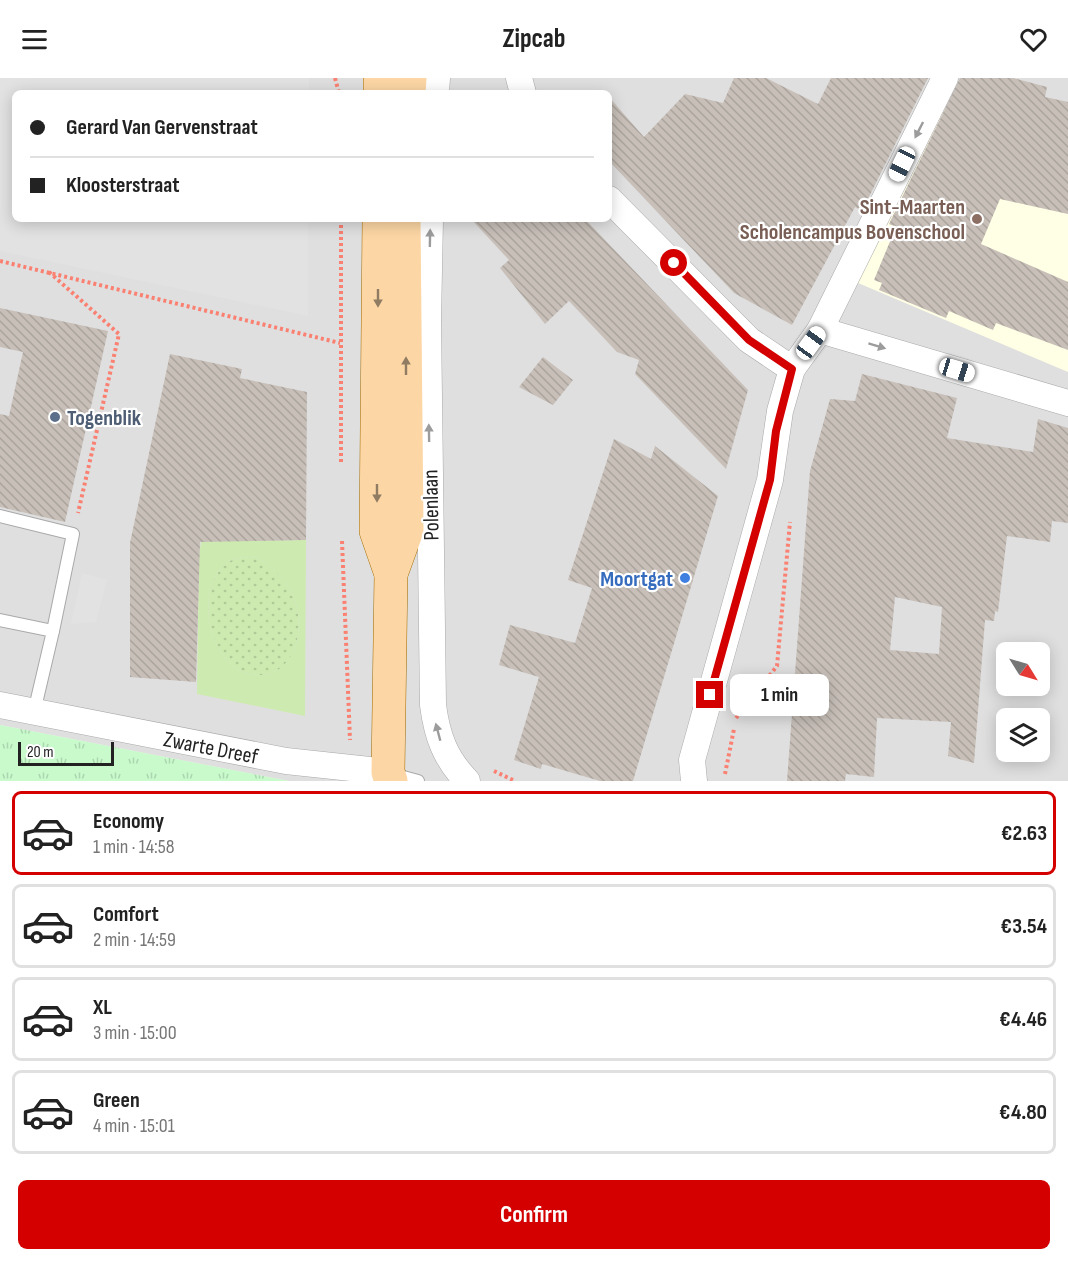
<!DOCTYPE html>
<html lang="en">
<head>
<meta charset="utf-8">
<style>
	:root { --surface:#fff; --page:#f6f6f6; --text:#222; --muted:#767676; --line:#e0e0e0; --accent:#d40000 }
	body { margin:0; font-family:"Sofia Sans Condensed",sans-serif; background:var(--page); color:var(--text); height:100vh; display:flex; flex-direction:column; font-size:22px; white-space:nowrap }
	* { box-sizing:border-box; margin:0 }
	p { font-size:20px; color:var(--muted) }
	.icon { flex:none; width:33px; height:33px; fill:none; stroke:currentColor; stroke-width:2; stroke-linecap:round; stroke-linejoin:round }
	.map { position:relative; height:703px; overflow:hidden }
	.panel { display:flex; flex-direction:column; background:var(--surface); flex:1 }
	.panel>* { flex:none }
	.guide { position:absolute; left:12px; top:12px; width:600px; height:132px; border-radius:9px; box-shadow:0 3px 15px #0003; display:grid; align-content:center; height:132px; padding:0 18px; background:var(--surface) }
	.needle { width:39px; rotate:127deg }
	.tools { position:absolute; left:996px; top:564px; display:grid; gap:12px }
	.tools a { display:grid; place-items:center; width:54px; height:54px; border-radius:9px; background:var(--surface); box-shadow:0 3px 15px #0003; font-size:30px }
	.scale { position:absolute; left:18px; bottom:15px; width:96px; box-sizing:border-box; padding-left:6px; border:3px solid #222; border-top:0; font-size:16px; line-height:21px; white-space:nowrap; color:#222; -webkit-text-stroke:4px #fff; paint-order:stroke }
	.end { position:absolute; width:27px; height:27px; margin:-14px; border:8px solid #d40000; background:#fff; box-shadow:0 0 0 3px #fff }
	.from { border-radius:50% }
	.bubble { position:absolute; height:42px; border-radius:9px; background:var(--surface); box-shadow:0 3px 15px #0003; font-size:20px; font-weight:700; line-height:42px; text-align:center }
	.car { position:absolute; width:18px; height:36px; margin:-18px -9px; border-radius:8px; box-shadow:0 0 4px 2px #0007; background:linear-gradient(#fff 24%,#345 0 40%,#fff 0 76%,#345 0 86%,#fff 0) }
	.guide b { display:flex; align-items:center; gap:21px; height:57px; font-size:22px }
	.guide b+b { border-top:2px solid var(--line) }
	.guide i { width:15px; height:15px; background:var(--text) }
	ul { padding:10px 0 0; list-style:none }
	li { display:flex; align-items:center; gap:18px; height:84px; margin:0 12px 9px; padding:0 6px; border:3px solid var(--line); border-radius:9px }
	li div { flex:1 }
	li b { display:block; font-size:22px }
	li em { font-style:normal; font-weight:700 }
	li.selected { border-color:var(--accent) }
	li>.icon { width:54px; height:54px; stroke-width:1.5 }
	.primary-button { display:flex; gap:12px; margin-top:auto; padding:12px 18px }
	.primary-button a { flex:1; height:69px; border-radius:9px; background:var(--accent); color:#fff; font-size:24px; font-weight:700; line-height:69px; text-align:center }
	header { display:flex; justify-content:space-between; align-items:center; height:78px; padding:0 18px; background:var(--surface); font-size:27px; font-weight:700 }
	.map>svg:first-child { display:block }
	.residential { fill:#e0dfdf; fill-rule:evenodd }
	.education { fill:#ffffe5 }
	.grass { fill:url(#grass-dots) }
	.park { fill:url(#park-tufts) }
	.garden { fill:#cdebb0; fill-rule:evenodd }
	.parking { fill:#e2e2e2 }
	.building { fill:url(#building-back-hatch); fill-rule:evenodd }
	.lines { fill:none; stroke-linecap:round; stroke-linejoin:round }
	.service-casing { stroke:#a9a9a9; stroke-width:14 }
	.minor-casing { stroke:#a9a9a9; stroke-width:27 }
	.primary-casing { stroke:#a06b00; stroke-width:34 }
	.path { stroke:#fa8072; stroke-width:4; stroke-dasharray:3 3; stroke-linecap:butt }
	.service { stroke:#fff; stroke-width:12 }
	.minor { stroke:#fff; stroke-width:26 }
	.primary { stroke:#fcd6a4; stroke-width:33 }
	.oneway { fill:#9c9c9c }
	.oneway2 { fill:#8f7c63 }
	.route { stroke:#d40000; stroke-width:8 }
	.education-dot { fill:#8d6e63; stroke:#fff; stroke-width:2 }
	.service-dot { fill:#5c6f8a; stroke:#fff; stroke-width:2 }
	.shop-dot { fill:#3f7fe0; stroke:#fff; stroke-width:2 }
	.labels { text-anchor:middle; stroke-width:4.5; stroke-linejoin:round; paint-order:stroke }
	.education-label { font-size:22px; font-weight:bold; fill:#785e54; stroke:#fff; text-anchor:end }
	.service-label { font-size:22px; font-weight:bold; fill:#4e5e75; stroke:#fff; text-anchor:start }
	.street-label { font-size:22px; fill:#222; stroke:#fff }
	.shop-label { font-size:22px; font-weight:bold; fill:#366cbe; stroke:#fff; text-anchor:end }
</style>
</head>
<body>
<header><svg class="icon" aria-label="menu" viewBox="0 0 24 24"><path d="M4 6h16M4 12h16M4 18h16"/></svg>Zipcab<svg class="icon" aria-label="heart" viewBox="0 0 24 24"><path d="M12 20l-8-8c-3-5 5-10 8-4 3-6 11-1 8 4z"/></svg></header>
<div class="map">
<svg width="1068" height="703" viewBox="0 0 1068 703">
	<defs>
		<pattern id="grass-dots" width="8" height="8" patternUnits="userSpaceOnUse" patternTransform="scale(1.5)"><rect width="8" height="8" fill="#cdebb0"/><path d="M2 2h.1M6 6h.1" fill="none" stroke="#b0c997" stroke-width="1.8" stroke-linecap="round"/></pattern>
		<pattern id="park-tufts" width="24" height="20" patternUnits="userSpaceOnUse" patternTransform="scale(1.5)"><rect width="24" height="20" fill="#c8facc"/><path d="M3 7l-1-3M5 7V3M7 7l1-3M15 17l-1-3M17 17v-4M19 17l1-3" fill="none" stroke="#acd6af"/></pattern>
		<pattern id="building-back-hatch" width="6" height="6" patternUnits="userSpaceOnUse" patternTransform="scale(1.5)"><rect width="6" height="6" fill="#c7bfb8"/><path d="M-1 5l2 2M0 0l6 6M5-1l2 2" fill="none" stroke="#aba49e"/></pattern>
	</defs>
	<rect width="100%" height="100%" fill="#f2efe9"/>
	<path class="residential" d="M 0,0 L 1068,0 L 1068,703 L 289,703 L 0,647 ZM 15,15 L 609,15 L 609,141 L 15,141 ZM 1006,574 L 1040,574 L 1040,608 L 1006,608 ZM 1006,640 L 1040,640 L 1040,674 L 1006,674 Z"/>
	<polygon class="education" points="936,24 1000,61 1068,77 1068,294 858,205"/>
	<path class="grass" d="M 250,478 C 288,489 310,537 293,574 C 288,586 277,596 263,597 C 210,602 190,511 228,484 C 233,480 244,480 250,478 Z"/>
	<polygon class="park" points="0,647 289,703 0,703"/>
	<path class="garden" d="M 217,387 L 236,463 L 306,462 L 305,638 L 197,616 L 199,475 ZM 250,478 C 288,489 310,537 293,574 C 287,586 277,596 263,597 C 210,602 190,511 228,484 C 233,480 244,480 250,478 Z"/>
	<g class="parking">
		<polygon points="0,0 309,0 309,15 15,15 15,141 308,141 308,238 0,173"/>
		<polygon points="82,495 107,502 96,544 71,546"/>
	</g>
	<g class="building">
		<polygon points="734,0 766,0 818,26 831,0 928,0 862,133 855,129 792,247 734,215 609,83 609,19 644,59 685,16 723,25"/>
		<polygon points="960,0 1013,0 1047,9 1045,19 1068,24 1068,136 1000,121 981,166 1068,204 1068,272 996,245 993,252 949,233 946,240 879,212 882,205 874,202 896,149 889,146"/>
		<polygon points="471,141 585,141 748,312 726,391 635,296 639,282 617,274 569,223 545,246 500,190 509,182"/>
		<polygon points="0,230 108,253 65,444 0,429 0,336 9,338 23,274 0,269"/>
		<polygon points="170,276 242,291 240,300 307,314 306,462 200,464 196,604 130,599 130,465"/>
		<polygon points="543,279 573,302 553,327 519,309"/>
		<path d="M 862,296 L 957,320 L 947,360 L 1033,374 L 1038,341 L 1068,350 L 1068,445 L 1052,443 L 1050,464 L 1007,458 L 998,534 L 995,533 L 994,543 L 985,542 L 974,685 L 948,678 L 951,644 L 877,640 L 874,699 L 846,696 L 845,703 L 787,703 L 810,393 L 830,321 L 855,323 ZM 895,519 L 942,529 L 939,576 L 890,572 Z"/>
		<polygon points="614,361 651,381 655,368 718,418 633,703 600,703 542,686 541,691 514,682 539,599 499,587 510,547 575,565 592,510 568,502"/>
	</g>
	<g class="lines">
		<defs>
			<g id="service">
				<polyline points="0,438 73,456 53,553"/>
				<polyline points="0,542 53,553 34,634"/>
				<polyline points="392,696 418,703"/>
			</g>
			<g id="minor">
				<polyline points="519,0 523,15"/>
				<polyline points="436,15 437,0"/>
				<polyline points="609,121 749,262 792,291"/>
				<path d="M 430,141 L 428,243 L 433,627 C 437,658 445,680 467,703"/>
				<polyline points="820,252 1068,325"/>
				<polyline points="0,627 286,683 388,694"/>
				<polyline points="694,703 692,682 770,402 780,333 792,291 820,252 945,0"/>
			</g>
			<g id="primary">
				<polyline points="380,15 380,0"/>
				<polyline points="409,15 410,0"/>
				<polyline points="379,141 376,453 391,496"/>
				<polyline points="391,703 388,694 391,496 407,452 404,141"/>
			</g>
		</defs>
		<use href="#service" class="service-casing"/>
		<use href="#minor" class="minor-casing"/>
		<use href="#primary" class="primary-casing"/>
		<g class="path">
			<polyline points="335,0 339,15"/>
			<polyline points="463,14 473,15"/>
			<polyline points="341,141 341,386"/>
			<polyline points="0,183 340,265"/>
			<polyline points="49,194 119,256 78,435"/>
			<polyline points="342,463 350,662"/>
			<polyline points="736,640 777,588 790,444"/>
			<polyline points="494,693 515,703"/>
			<polyline points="725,696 734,651"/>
		</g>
		<use href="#service" class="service"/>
		<use href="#minor" class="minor"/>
		<use href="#primary" class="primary"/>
	</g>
	<defs><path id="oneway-solid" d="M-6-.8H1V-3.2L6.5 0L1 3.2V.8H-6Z" transform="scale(1.5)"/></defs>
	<g class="oneway">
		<use href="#oneway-solid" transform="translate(919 52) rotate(117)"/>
		<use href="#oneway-solid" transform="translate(430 160) rotate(-89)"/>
		<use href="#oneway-solid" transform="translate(877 268) rotate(17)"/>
		<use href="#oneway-solid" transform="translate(429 355) rotate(-91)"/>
		<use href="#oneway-solid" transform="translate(438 654) rotate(-105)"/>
	</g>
	<g class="oneway2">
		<use href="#oneway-solid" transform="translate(378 220) rotate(90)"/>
		<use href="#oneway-solid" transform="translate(406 288) rotate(-90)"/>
		<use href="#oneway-solid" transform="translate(377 415) rotate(90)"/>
	</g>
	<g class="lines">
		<polyline class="route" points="674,185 749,262 792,291 776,353 770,402 710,617"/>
	</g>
	<circle class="education-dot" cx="977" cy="141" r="6"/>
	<circle class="service-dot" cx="55" cy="339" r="6"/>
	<circle class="shop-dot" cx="685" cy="500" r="6"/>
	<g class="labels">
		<g class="education-label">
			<text x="965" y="136">Sint-Maarten<tspan x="965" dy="25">Scholencampus Bovenschool</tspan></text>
		</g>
		<g class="service-label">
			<text x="67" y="347">Togenblik</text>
		</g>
		<g class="street-label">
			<text transform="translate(430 427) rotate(-91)" y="8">Polenlaan</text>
			<text transform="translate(211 669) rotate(11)" y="8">Zwarte Dreef</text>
		</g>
		<g class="shop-label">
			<text x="673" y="508">Moortgat</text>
		</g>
	</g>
</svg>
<div class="tools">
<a><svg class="needle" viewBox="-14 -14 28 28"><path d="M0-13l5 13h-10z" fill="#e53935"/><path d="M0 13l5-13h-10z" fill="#767676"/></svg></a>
<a><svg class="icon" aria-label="layers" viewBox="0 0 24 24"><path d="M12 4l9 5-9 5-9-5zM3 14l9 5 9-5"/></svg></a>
</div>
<div class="scale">20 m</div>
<i class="end from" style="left:674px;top:185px"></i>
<i class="end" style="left:710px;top:617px"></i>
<div class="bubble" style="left:730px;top:596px;width:99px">1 min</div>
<i class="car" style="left:902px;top:86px;rotate:206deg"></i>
<i class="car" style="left:811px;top:265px;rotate:36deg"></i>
<i class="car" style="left:957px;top:292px;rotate:107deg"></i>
<div class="guide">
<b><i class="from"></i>Gerard Van Gervenstraat</b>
<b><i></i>Kloosterstraat</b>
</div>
</div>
<section class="panel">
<ul>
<li class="selected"><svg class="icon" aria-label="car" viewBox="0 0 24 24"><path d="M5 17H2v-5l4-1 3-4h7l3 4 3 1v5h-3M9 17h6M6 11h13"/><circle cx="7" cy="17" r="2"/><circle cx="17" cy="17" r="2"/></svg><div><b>Economy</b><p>1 min · 14:58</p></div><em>€2.63</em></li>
<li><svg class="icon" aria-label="car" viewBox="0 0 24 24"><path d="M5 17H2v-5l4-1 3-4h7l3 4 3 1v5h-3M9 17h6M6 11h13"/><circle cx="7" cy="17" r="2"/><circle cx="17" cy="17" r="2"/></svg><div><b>Comfort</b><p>2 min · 14:59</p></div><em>€3.54</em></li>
<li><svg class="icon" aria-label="car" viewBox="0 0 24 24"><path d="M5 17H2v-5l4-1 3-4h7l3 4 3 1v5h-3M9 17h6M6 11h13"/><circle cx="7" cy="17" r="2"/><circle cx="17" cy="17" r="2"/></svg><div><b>XL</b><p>3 min · 15:00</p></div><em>€4.46</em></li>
<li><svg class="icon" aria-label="car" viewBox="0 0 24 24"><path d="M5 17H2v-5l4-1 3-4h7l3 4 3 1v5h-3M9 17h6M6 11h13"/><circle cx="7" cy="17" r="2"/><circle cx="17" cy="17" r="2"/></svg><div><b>Green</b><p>4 min · 15:01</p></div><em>€4.80</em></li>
</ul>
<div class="primary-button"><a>Confirm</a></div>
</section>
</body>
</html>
